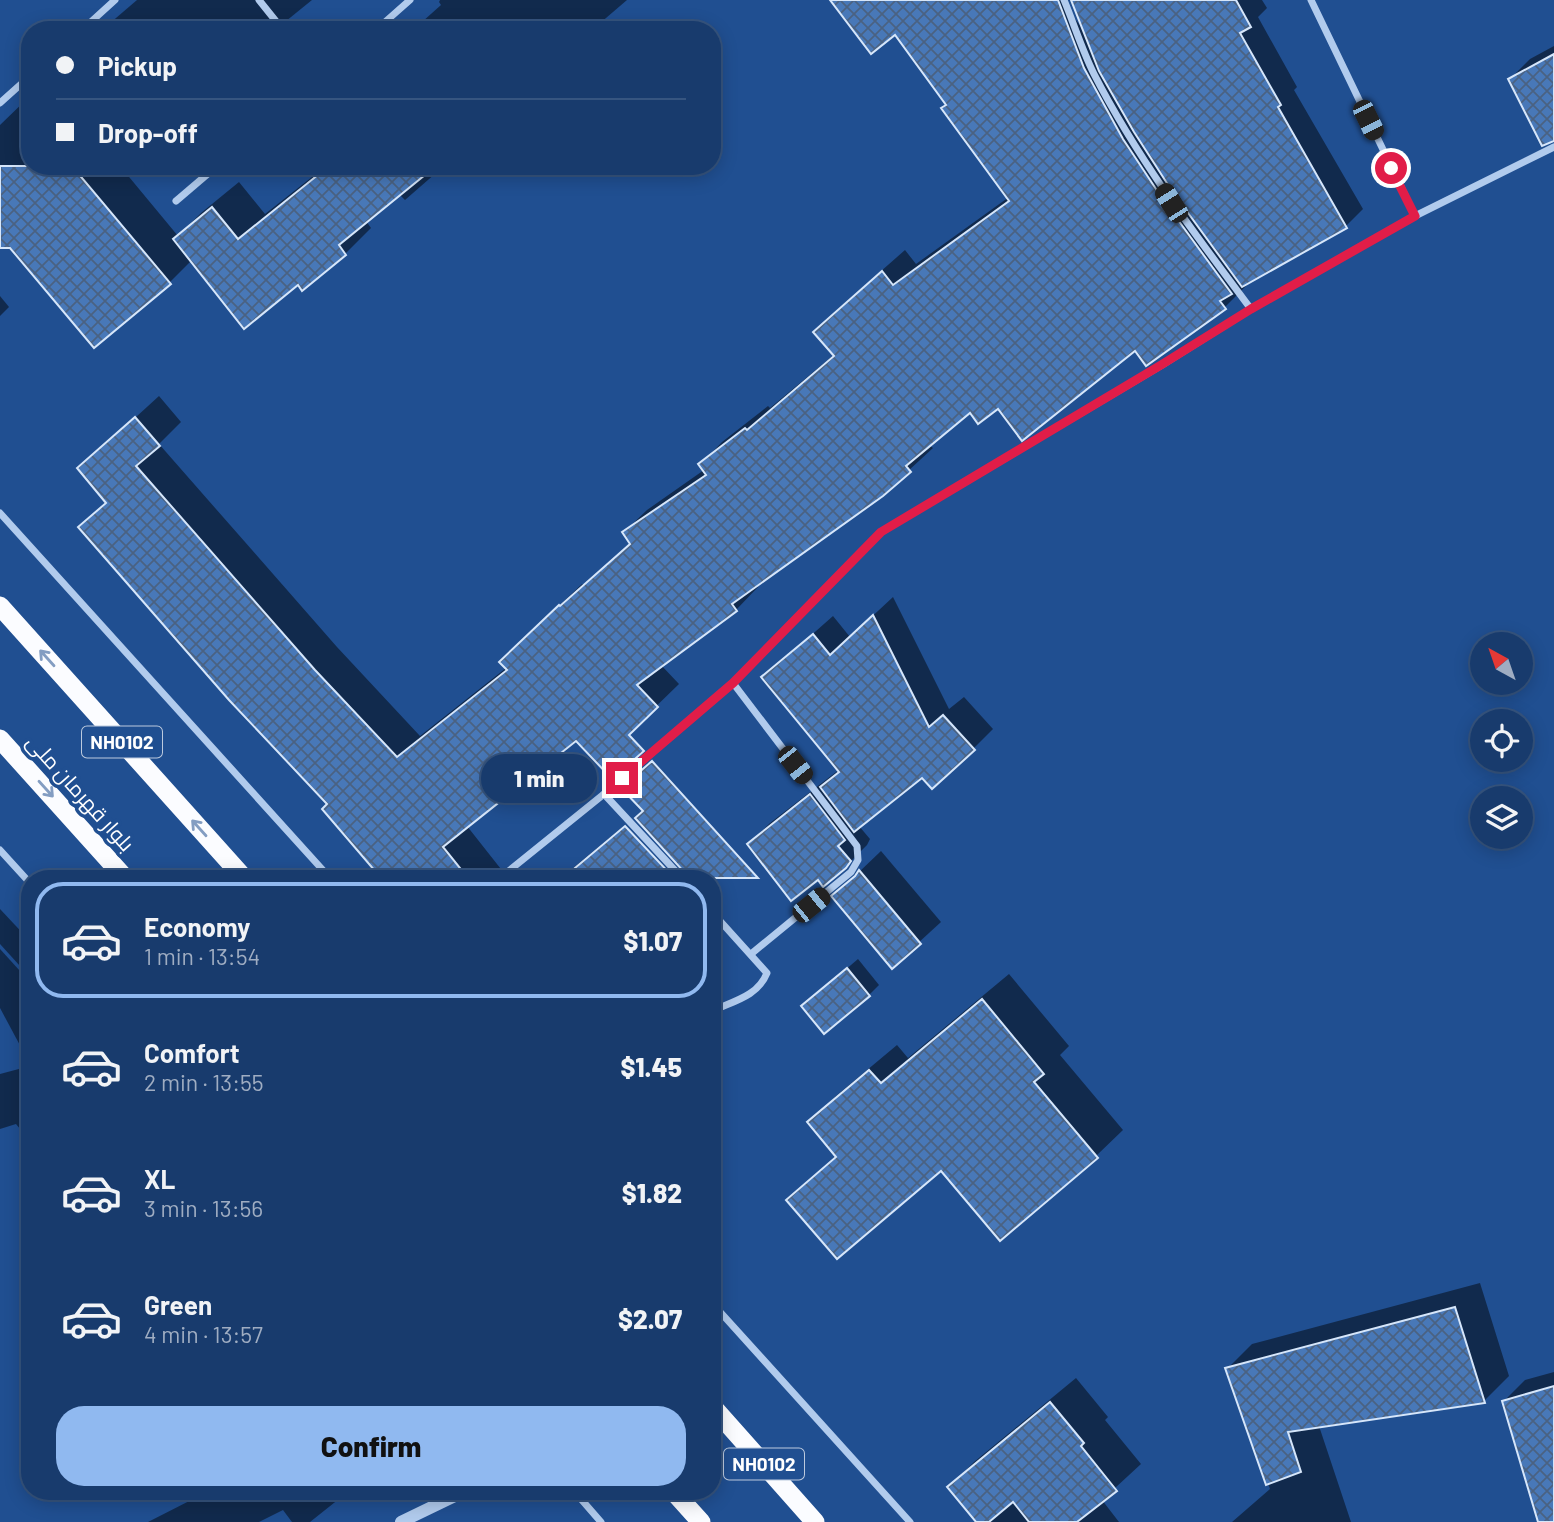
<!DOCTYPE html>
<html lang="en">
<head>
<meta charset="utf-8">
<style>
	:root { --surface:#183b6d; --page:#214272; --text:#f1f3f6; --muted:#9fadc2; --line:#365580; --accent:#90b9f0 }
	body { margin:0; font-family:Barlow,Cairo,sans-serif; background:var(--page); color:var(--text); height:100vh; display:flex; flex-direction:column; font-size:26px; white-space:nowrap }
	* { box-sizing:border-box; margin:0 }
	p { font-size:23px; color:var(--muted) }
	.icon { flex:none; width:38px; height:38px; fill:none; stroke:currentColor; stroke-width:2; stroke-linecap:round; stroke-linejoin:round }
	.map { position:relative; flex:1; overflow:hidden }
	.details { position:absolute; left:21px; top:870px; width:700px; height:630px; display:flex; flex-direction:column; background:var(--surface); border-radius:28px; box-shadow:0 4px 18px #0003,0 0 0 2px var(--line) }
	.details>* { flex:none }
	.top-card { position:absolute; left:21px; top:21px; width:700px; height:154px; border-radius:28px; box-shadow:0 4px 18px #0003,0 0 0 2px var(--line); display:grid; align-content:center; height:154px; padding:0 35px; background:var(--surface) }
	.needle { width:46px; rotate:320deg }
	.buttons { position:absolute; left:1470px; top:632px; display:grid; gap:14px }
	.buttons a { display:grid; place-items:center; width:63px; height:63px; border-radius:50%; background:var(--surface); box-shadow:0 4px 18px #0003,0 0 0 2px var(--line); font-size:35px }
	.end { position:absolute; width:32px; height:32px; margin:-16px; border:9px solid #e11d48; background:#fff; box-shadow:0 0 0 4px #fff }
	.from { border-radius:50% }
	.bubble { position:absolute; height:49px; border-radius:24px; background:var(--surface); box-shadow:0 4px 18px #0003,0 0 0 2px var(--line); font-size:23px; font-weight:800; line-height:49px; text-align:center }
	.car { position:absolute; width:21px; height:42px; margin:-21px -10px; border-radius:9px; box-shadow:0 0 5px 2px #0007; background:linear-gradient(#222 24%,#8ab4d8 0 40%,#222 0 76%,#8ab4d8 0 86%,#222 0) }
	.top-card b { display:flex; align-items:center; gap:24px; height:66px; font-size:26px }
	.top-card b+b { border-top:2px solid var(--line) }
	.top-card i { width:18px; height:18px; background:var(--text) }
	ul { padding:12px 0 0; list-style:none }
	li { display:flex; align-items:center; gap:21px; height:116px; margin:0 14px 10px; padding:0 21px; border:4px solid transparent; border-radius:28px }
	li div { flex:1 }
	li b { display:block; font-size:26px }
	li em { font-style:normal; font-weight:800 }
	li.on { border-color:var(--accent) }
	li>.icon { width:63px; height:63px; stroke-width:1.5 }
	.cta { display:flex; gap:14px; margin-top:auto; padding:14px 35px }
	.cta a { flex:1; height:80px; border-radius:28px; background:var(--accent); color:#111; font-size:28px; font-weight:800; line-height:80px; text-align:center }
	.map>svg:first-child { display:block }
	.shadow { fill:#0007 }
	.building { fill:url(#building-cross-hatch); stroke:#d6e6fa; stroke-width:2 }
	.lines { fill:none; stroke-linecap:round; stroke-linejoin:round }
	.minor { stroke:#b1cbed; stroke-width:7 }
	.tertiary { stroke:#b1cbed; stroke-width:12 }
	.trunk { stroke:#fbfcff; stroke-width:19 }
	.oneway { stroke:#839dc2 }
	.route { stroke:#e11d48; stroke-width:9 }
	.labels { text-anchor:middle; stroke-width:7; stroke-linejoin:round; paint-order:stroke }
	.shield { fill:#204f91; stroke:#bccade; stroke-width:2 }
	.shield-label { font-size:19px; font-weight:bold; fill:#fff }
	.street-label { font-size:21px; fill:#fff; stroke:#204f91 }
</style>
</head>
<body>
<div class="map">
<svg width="1554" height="1522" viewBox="0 0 1554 1522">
	<defs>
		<pattern id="building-cross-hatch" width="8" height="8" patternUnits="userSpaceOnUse" patternTransform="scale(1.75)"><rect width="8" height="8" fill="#4878b8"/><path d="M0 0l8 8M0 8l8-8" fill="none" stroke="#4a6282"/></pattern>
	</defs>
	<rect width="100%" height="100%" fill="#204f91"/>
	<g class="shadow">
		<polygon points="137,0 312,0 275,30 102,30"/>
		<polygon points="440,0 627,0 592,30 413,30 441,5 439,2"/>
		<polygon points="832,0 1061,0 1099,51 1081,0 1262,0 1267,8 1258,17 1297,87 1294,90 1363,209 1346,226 1246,283 1247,285 1225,307 1194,332 1135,348 999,407 971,410 929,445 933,448 882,495 756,584 758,587 736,610 661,665 679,684 606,755 576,739 467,826 508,878 409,878 403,871 395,878 383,878 324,809 329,804 80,527 107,501 79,469 159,396 181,422 159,444 337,647 420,736 506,668 523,640 582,584 584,585 632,543 624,532 647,510 704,470 700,465 722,442 768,406 770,408 835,354 815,332 838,309 905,250 916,264 1009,197 948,104 896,32"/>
		<polygon points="1554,46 1554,125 1510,79 1530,59"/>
		<polygon points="30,96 30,166 120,166 178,236 201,213 239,182 265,214 312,177 304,166 444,166 405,200 399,194 366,221 371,228 345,254 298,283 192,260 170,282 0,234 0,125"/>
		<polygon points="0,296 9,307 0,316"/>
		<polygon points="893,597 949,709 964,697 993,729 973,749 922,775 859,826 870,839 867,845 845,867 818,878 749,844 770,823 840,769 764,677 833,616 850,637"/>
		<polygon points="624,826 667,878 561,878"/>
		<polygon points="881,851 941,922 893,966 834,896"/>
		<polygon points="544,870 551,878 534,878"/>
		<polygon points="0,909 30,941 30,977 0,944"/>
		<polygon points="712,934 719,941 712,948"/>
		<polygon points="0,949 30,982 30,1064 0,1008"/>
		<polygon points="858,959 879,985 869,995 803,1006"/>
		<polygon points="1009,974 1069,1046 1060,1055 1123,1130 1096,1156 941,1169 789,1200 837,1155 809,1122 836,1096 897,1045 908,1058"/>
		<polygon points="30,1066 30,1141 16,1124 0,1129 0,1074"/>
		<polygon points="1480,1283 1509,1376 1484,1401 1319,1426 1351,1522 1232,1522 1270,1489 1227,1369 1252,1344"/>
		<polygon points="1554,1372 1554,1522 1539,1522 1504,1401 1525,1380"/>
		<polygon points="1076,1378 1108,1417 1105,1420 1141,1464 1102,1500 1119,1522 978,1522 949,1487 974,1462"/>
		<polygon points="201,1491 349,1491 310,1522 292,1522 283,1510 259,1522 148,1522 203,1494"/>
		<polygon points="401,1491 419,1491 409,1500"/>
	</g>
	<g class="building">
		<polygon points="830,0 1058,0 1084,68 1123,139 1162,198 1232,294 1220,301 1226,309 1146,366 1135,351 1022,441 998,409 978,424 970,413 906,466 911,472 883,496 732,604 737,611 637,685 658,707 629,735 644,751 612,779 576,741 443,847 468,878 381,878 322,809 327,804 229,700 78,527 106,503 77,468 135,417 160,446 136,466 315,670 397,757 507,670 499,662 559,605 560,606 630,544 622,532 706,475 698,464 745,428 747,430 834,356 813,332 882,271 893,285 1009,201 941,108 946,105 895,35 871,54"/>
		<polygon points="1071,0 1236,0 1251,27 1240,33 1281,105 1278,107 1347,228 1242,287 1172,191 1134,132 1099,71"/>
		<polygon points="1554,54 1554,141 1542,146 1508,79"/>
		<polygon points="0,166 72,166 171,284 94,348 10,248 0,248"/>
		<polygon points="329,166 436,166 339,245 346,255 302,291 298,285 244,329 173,239 212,207 238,239"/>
		<polygon points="873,615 929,727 943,715 975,750 932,789 922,778 854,832 820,787 839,772 761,677 813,634 830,655"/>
		<polygon points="652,761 758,878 688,878 686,874 635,818 643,811 621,788"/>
		<polygon points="810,794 845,840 838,846 851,861 846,868 823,887 818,880 791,901 747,844"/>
		<polygon points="625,826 674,878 563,878"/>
		<polygon points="859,870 921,944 892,969 831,896 855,876"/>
		<polygon points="847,968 870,996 824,1034 801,1006"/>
		<polygon points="982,999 1044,1074 1034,1082 1098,1158 1000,1241 941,1171 837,1259 786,1200 836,1157 807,1122 869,1070 881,1083"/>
		<polygon points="1455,1307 1485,1403 1288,1432 1301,1472 1266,1485 1225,1368"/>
		<polygon points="1554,1386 1554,1522 1538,1522 1502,1401"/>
		<polygon points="1050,1402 1084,1443 1081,1446 1117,1491 1077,1522 1029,1522 1013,1502 989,1522 976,1522 947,1487"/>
	</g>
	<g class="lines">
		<g class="minor">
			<polyline points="259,0 283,30"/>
			<path d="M 1064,0 C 1074,24 1082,50 1094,74 C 1137,158 1194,233 1251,309"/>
			<polyline points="1311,0 1415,216"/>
			<polyline points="82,30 115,0"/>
			<polyline points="376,30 410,0"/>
			<polyline points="0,103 30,76"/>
			<polyline points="176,201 217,166"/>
			<polyline points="0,513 330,878"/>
			<polyline points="733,683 857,846 858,860 851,872 751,954"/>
			<polyline points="604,794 682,878"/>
			<polyline points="0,850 30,883"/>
			<polyline points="500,878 604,794 733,683 881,532 1162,365 1251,309 1415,216 1554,147"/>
			<path d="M 712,912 L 767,973 C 758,996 734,1001 712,1011"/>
			<polyline points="712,1303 910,1522"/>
			<polyline points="574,1491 601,1522"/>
		</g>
		<polyline class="tertiary" points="401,1522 465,1491"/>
		<g class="trunk">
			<polyline points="0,606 244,878"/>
			<polyline points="0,739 125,878"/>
			<polyline points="712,1406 815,1522"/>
			<polyline points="673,1491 701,1522"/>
		</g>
	</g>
	<defs><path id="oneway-shaft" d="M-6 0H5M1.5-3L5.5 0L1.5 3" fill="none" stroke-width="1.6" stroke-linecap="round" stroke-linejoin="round" transform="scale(1.75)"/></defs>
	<g class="oneway">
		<use href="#oneway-shaft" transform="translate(47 658) rotate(-132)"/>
		<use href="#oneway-shaft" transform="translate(46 789) rotate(48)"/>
		<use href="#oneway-shaft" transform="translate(199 828) rotate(-132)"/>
	</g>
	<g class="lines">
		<polyline class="route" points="622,778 733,683 881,532 1161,365 1251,309 1415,216 1391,168"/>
	</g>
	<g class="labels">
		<g class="shield">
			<rect x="82" y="726.5" width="80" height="31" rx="5"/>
			<rect x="724" y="1448.5" width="80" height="31" rx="5"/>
		</g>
		<g class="shield-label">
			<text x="122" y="749">NH0102</text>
			<text x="764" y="1471">NH0102</text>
		</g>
		<g class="street-label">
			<text transform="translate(80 793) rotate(48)" y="7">بلوار قهرمان ملی</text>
		</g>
	</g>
</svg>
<div class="buttons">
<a><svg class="needle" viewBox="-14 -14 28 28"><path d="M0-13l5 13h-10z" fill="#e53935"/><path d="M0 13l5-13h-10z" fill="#9fadc2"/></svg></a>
<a><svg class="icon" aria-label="locate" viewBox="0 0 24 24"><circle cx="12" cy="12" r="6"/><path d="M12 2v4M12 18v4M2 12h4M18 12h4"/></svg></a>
<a><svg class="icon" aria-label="layers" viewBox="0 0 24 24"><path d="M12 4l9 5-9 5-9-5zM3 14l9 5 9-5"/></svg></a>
</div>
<i class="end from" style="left:1391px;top:168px"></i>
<i class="end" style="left:622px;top:778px"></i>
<div class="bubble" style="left:481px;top:754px;width:116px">1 min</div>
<i class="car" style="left:1368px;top:120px;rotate:154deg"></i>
<i class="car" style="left:1171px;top:203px;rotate:328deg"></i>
<i class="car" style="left:795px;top:765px;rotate:142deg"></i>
<i class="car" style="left:811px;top:905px;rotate:51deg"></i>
<div class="top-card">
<b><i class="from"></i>Pickup</b>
<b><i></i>Drop-off</b>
</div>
<section class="details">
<ul>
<li class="on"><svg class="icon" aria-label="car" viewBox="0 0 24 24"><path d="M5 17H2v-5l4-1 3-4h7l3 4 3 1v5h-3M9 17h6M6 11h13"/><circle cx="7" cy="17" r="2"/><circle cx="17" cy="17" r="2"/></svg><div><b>Economy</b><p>1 min · 13:54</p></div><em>$1.07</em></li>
<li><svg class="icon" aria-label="car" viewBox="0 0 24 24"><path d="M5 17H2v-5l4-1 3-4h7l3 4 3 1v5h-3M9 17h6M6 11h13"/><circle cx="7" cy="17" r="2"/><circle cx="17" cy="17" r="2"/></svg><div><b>Comfort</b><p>2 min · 13:55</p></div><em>$1.45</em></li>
<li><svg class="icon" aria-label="car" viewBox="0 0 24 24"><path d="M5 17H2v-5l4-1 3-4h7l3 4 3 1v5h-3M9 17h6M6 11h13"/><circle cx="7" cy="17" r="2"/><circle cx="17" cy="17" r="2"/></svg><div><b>XL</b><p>3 min · 13:56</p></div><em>$1.82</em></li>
<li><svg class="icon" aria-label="car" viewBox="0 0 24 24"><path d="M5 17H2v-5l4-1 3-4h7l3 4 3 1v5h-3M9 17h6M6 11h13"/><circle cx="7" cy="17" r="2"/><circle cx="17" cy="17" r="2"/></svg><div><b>Green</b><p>4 min · 13:57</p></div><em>$2.07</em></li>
</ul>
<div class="cta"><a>Confirm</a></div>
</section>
</div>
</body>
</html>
